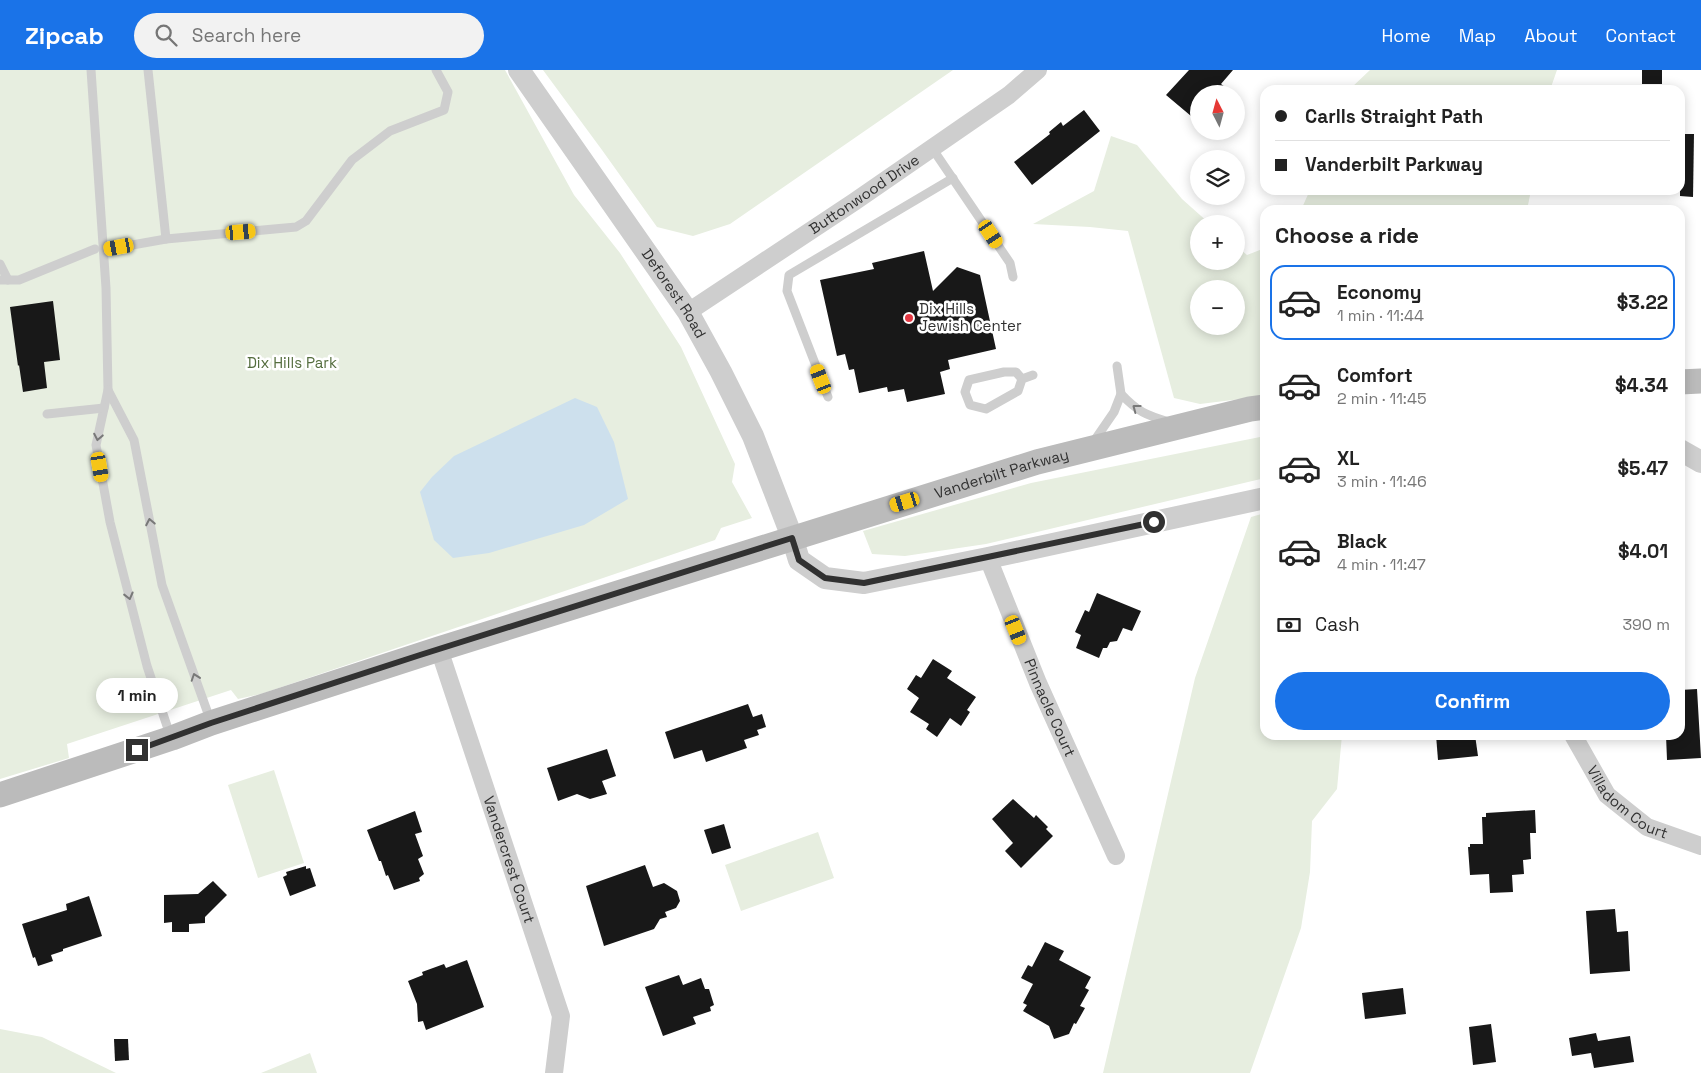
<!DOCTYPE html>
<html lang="en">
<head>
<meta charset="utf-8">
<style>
	:root { --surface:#fff; --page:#f2f2f2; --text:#222; --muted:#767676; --line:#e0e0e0; --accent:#1a73e8 }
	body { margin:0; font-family:"Space Grotesk",sans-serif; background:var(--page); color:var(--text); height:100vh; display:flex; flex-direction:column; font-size:19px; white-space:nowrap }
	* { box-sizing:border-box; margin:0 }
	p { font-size:16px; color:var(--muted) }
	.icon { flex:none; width:28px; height:28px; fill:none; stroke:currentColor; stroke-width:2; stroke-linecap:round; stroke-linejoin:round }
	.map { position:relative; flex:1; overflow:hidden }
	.sheet { position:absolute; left:1260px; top:135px; width:425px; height:535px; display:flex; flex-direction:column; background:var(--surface); border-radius:15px; box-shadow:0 2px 12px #0003 }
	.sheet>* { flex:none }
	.top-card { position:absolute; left:1260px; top:15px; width:425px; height:110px; border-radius:15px; box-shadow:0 2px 12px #0003; display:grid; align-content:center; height:110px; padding:0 15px; background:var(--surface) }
	.needle { width:32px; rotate:354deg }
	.controls { position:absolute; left:1190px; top:15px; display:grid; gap:10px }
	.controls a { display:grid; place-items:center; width:55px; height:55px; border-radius:50%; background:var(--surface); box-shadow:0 2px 12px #0003; font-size:25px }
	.end { position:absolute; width:22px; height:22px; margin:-11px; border:6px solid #313131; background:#fff; box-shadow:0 0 0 2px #fff }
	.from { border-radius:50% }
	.bubble { position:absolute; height:35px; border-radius:18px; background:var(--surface); box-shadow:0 2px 12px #0003; font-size:16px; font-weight:700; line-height:35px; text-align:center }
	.car { position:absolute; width:15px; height:30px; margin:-15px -8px; border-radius:6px; box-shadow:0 0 4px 1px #0007; background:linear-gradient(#f5c518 24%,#345 0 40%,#f5c518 0 76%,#345 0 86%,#f5c518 0) }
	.top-card b { display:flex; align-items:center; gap:18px; height:48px; font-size:19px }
	.top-card b+b { border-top:1px solid var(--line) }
	.top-card i { width:12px; height:12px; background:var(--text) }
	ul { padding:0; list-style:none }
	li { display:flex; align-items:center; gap:15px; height:75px; margin:0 10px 8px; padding:0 5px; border:2px solid transparent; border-radius:15px }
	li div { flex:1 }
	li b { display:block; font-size:19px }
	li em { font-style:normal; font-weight:700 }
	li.selected { border-color:var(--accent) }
	li>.icon { width:45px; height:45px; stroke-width:1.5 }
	h2 { padding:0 15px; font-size:22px; line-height:60px }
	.pay { display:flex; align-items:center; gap:12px; height:55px; padding:0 15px; font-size:19px }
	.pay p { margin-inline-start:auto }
	.action { display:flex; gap:10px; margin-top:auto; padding:10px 15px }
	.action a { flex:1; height:58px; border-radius:30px; background:var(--accent); color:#fff; font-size:20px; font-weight:700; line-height:58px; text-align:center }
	header { display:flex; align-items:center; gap:30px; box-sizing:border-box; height:70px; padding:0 25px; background:var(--accent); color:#fff }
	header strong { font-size:24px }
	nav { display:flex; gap:28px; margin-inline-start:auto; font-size:18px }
	.search { width:350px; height:45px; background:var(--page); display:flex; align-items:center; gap:12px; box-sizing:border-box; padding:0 18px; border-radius:28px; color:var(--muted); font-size:19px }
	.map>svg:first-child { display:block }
	.green { fill:#e7eee0; fill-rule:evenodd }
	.water { fill:#cde0ed }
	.building { fill:#181818 }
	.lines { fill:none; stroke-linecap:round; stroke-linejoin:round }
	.service { stroke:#cecece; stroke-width:9 }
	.minor { stroke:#cecece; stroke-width:18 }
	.tertiary { stroke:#cecece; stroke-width:22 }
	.secondary { stroke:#bbb; stroke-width:25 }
	.oneway { stroke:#787878 }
	.route { stroke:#313131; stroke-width:6 }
	.poi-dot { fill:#e33843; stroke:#fff; stroke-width:2 }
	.labels { text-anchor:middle; stroke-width:5; stroke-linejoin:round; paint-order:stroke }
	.street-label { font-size:15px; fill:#313131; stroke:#fff }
	.poi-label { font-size:15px; fill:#313131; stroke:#fff; text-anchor:start }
	.park-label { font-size:15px; fill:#546d3e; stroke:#fff }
</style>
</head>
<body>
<header>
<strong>Zipcab</strong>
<div class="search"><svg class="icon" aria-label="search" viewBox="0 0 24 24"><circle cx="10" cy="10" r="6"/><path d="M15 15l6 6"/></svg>Search here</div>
<nav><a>Home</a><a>Map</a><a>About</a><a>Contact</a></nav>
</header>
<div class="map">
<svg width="1701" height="1003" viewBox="0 0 1701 1003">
	<rect width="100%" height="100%" fill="#fff"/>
	<g class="green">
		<polygon points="0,0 505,0 574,125 620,183 681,277 735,394 732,412 752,448 721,458 715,470 261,624 238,629 231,620 67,674 69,688 0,709"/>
		<polygon points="543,0 953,0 730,154 693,166 657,157 602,80"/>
		<polygon points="1370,0 1557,0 1550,20 1344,20 1351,18"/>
		<path d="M 1111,66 L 1137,75 L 1182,129 L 1210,154 L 1199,154 L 1199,191 L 1236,191 L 1236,176 L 1247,185 L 1265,178 L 1265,326 L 1200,334 L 1174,328 L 1128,161 L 1090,157 L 1033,154 L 1094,121 ZM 1199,219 L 1236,219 L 1236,256 L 1199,256 Z"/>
		<polygon points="1310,120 1531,120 1527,140 1301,140"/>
		<polygon points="1265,366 1265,408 986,474 905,486 872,484 863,461 1031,413"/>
		<polygon points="1265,443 1265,665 1342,665 1337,719 1312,751 1310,802 1301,858 1250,1003 1103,1003 1195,608 1251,447"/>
		<polygon points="274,700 304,793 258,808 228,715"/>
		<polygon points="818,762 834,808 741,841 725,795"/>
		<polygon points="0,959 42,967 116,1003 0,1003"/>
		<polygon points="310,983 317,1003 261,1003"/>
	</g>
	<polygon class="water" points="575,328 597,337 614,372 628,429 584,455 489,483 453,488 434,470 420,422 432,407 454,386"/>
	<g class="building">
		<polygon points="1189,0 1233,0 1221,14 1234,24 1199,24 1199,37 1191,46 1166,25"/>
		<rect x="1642" y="0" width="20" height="14"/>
		<polygon points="1084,40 1100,61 1032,115 1014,92 1050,64 1049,62 1061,52 1063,56"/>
		<polygon points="1680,64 1694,64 1693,127 1680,126"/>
		<polygon points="924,181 933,221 957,197 980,205 996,279 948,290 950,299 940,302 945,324 907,332 904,319 888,322 887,317 859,323 854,299 849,300 845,284 837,286 820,210 874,199 872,193"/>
		<polygon points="53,231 60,290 44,292 47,318 23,322 19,295 18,296 10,237"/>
		<polygon points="1097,523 1141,541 1132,561 1123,558 1117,571 1110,572 1107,578 1103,578 1099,588 1076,578 1081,565 1075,562 1085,540 1089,542"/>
		<polygon points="933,589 952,601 947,608 976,627 967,640 970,642 961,656 950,648 937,667 926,659 929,654 910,642 919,628 907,619 916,605 921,608"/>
		<polygon points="1697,619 1701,688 1667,690 1666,665 1680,665 1680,620"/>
		<polygon points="748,634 753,647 762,644 766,657 757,660 759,665 744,670 747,678 706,692 702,680 674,689 665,662"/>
		<polygon points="1436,665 1475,665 1478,686 1438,690"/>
		<polygon points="607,679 616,706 602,711 607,724 590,729 577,724 558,731 547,698"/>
		<polygon points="1013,729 1034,748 1036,745 1048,757 1046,759 1053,766 1021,798 1005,781 1013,773 992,749"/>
		<polygon points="1535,740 1536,763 1530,763 1531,789 1523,790 1524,804 1512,805 1513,822 1490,823 1489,804 1470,805 1468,777 1470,777 1470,774 1483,774 1482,747 1486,747 1486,743"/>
		<polygon points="415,741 422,762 415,764 423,786 418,789 424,804 419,808 420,811 394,820 388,805 386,806 381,791 379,791 367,760"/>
		<polygon points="724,754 731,778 712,784 704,760"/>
		<polygon points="645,795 653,817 664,813 677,821 680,831 676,838 665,842 667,847 660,849 654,859 604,876 586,816"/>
		<polygon points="306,796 306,799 310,798 316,816 290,826 283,807 287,805 286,802"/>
		<polygon points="213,811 227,825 205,847 205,853 189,854 189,862 172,862 172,852 164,853 164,825 198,824"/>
		<polygon points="89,826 102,866 63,879 63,881 51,885 53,891 38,896 35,887 33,888 22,854 67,840 66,834"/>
		<polygon points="1615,839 1617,862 1628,861 1630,901 1590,904 1586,841"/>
		<polygon points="1045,872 1064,881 1059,890 1091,907 1085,918 1089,920 1080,936 1085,938 1076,954 1074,953 1069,964 1054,969 1049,956 1023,941 1027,935 1023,933 1033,914 1021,908 1028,895 1032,897"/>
		<polygon points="467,890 484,937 426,960 423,951 418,952 417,934 408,911 423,905 422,902 444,894 446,898"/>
		<polygon points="679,905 683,915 701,908 705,919 709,919 714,935 710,937 711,941 693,947 696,954 663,966 645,917"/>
		<polygon points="1403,918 1406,944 1365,949 1362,923"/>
		<polygon points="1491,954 1496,992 1473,995 1469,957"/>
		<polygon points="1596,963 1598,971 1630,966 1634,992 1594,998 1591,983 1572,986 1569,968"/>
		<polygon points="114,969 128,969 129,990 115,991"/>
	</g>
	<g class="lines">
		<g class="service">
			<polyline points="91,0 106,218 108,320 96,375 110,452 147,596 171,668"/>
			<polyline points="148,0 166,169"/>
			<polyline points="932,78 1010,193 1013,207"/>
			<polyline points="104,180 166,169 296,157 306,151 352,90 390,61 444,40 448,22 436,0"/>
			<polyline points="0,194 8,210"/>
			<polyline points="0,210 19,210 95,179"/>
			<polyline points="1117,296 1121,324"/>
			<polyline points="1022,309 1018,321 986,339 970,335 965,322 969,310 1004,302 1016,302 1022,309 1033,305"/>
			<polyline points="108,320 134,370 162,515 211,652"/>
			<polyline points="828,327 787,221 789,205 953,108"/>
			<polyline points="47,344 104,338"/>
			<path d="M 1092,374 L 1114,342 L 1121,324 C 1138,342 1146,345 1169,352"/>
		</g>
		<g class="minor">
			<path id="s1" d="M 688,242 L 854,132 L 1009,25 L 1038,0"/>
			<path id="s2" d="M 988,488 L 1038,613 L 1116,786"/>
			<path id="s3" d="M 439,579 L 561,946 L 554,1003"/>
			<path id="s4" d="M 1573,665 L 1607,725 L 1647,757 L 1701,776"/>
		</g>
		<g class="tertiary">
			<path id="s5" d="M 519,0 L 688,242 L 721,302 L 753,366 L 792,467 L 799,490 L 825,508 L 864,513 L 988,488 L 1265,428"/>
			<polyline points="1680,380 1701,392"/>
		</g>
		<g class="secondary">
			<polyline points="1680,312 1701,311"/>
			<path id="s6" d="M 0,725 L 172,668 L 211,653 L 439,579 L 1037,392 L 1250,339 L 1265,337"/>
		</g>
	</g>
	<defs><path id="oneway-chevron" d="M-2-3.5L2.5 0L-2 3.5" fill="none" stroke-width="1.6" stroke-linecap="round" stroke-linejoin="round" transform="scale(1.25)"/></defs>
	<g class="oneway">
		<use href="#oneway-chevron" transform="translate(1136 338) rotate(-143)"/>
		<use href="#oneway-chevron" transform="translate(98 367) rotate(101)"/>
		<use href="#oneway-chevron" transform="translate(150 452) rotate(-101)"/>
		<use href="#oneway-chevron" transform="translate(129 526) rotate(76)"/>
		<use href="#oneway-chevron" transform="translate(195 607) rotate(-109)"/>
	</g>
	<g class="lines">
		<polyline class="route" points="137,680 211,653 420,585 792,468 799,490 825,508 864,513 1154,452"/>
	</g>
	<circle class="poi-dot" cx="909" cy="248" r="5"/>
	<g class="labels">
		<g class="street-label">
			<text dy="5" stroke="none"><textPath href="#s1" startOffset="212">Buttonwood Drive</textPath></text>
			<text dy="5" stroke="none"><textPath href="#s5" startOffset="272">Deforest Road</textPath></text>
			<text dy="5" stroke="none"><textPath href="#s6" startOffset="1052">Vanderbilt Parkway</textPath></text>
			<text dy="5" stroke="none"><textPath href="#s2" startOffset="162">Pinnacle Court</textPath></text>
			<text dy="5" stroke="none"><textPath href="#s4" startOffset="89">Villadom Court</textPath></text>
			<text dy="5" stroke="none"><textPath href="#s3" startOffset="222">Vandercrest Court</textPath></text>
		</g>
		<g class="poi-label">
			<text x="919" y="244">Dix Hills<tspan x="919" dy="17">Jewish Center</tspan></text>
		</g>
		<g class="park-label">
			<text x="292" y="298">Dix Hills Park</text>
		</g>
	</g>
</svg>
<div class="controls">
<a><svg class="needle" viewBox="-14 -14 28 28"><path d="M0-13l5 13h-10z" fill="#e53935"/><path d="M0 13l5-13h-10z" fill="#767676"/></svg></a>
<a><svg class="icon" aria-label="layers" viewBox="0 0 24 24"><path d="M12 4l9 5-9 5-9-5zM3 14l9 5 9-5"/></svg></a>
<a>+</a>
<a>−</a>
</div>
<i class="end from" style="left:1154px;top:452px"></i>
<i class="end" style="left:137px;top:680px"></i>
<div class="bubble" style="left:96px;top:608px;width:82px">1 min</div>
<i class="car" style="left:241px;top:162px;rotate:85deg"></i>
<i class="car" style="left:991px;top:164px;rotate:146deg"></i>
<i class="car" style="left:119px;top:177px;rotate:260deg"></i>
<i class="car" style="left:821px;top:309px;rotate:339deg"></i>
<i class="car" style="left:100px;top:397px;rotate:170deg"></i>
<i class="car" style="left:905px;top:432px;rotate:253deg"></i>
<i class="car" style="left:1016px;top:560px;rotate:158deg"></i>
<div class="top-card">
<b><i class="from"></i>Carlls Straight Path</b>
<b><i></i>Vanderbilt Parkway</b>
</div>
<section class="sheet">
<h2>Choose a ride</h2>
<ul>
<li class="selected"><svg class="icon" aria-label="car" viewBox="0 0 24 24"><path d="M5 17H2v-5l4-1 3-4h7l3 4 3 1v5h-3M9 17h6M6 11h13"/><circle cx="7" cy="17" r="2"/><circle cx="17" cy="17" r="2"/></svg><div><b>Economy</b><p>1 min · 11:44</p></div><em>$3.22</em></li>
<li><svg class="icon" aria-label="car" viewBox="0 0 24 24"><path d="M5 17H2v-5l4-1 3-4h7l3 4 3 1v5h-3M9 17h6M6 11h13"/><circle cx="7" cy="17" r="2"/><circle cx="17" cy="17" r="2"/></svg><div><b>Comfort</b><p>2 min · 11:45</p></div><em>$4.34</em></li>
<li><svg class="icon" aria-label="car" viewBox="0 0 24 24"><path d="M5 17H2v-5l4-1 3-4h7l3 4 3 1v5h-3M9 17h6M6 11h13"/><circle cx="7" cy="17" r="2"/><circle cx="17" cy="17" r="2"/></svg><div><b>XL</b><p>3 min · 11:46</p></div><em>$5.47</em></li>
<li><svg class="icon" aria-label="car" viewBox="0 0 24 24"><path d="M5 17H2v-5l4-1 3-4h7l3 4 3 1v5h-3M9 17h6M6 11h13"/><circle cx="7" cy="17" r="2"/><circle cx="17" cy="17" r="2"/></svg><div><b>Black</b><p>4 min · 11:47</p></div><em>$4.01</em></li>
</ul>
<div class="pay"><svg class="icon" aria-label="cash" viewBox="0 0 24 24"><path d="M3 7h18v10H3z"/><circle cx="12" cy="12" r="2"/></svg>Cash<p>390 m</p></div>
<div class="action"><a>Confirm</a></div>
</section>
</div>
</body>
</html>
